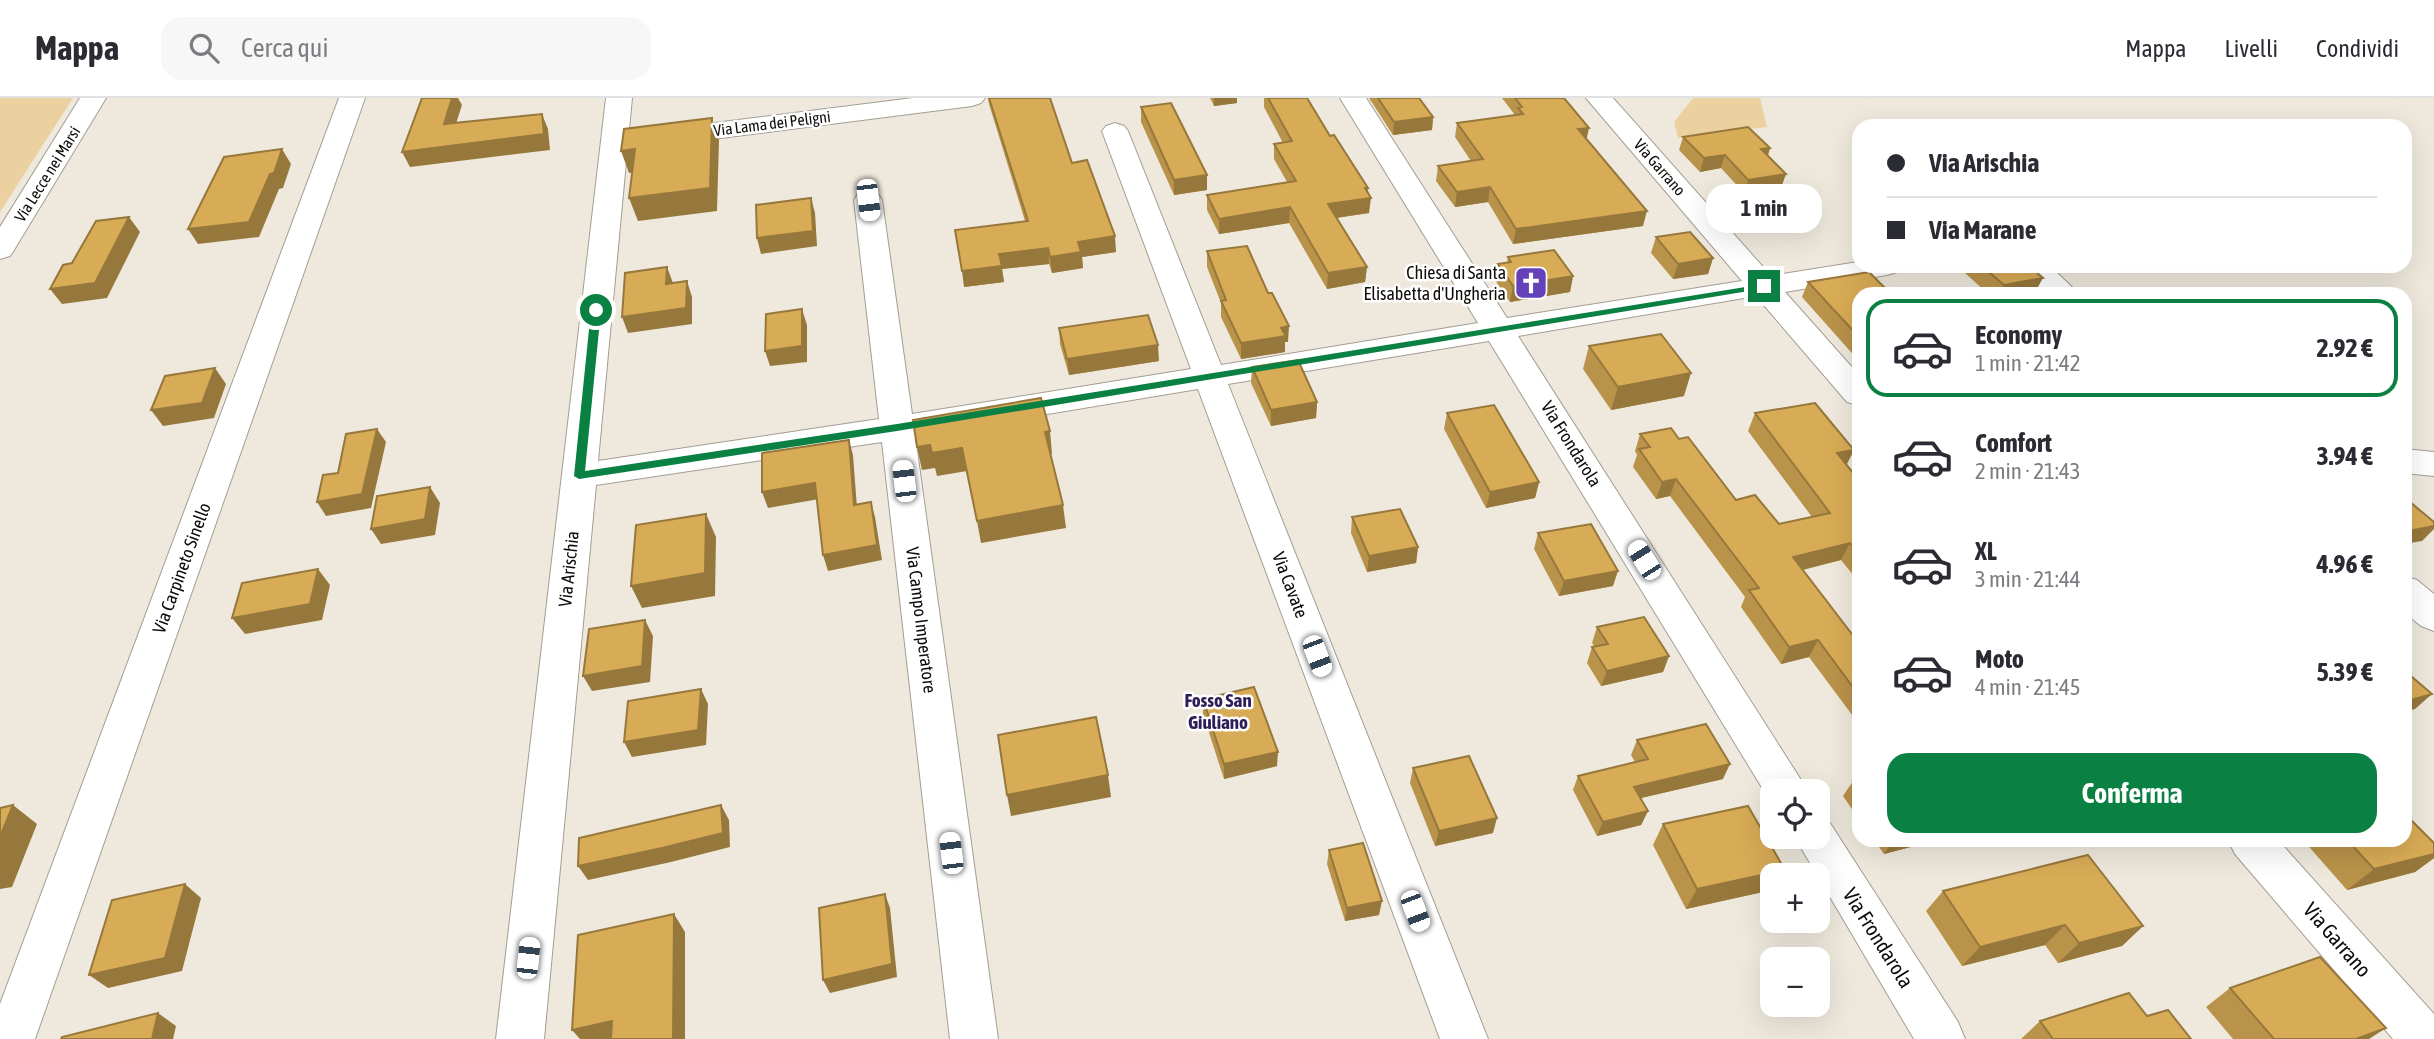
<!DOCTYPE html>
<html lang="it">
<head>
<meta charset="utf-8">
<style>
	:root { --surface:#fff; --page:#f7f7f7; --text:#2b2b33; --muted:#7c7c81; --line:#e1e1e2; --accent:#0b8043 }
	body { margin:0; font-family:"Asap Condensed",sans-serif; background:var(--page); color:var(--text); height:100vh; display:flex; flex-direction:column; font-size:26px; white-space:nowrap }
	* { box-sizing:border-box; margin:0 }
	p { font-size:23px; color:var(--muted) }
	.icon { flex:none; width:38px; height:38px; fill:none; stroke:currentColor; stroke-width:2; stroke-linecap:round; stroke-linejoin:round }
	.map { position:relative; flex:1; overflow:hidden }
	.side { position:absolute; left:1852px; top:189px; width:560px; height:560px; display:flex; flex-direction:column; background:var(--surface); border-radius:21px; box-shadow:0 7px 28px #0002 }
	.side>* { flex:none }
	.hud { position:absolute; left:1852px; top:21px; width:560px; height:154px; border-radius:21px; box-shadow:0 7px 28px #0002; display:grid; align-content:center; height:154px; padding:0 35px; background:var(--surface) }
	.fabs { position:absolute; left:1760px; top:681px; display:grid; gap:14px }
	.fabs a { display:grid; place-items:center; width:70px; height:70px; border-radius:14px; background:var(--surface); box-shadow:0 7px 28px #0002; font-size:35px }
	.end { position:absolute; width:32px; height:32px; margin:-16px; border:9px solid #0b8043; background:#fff; box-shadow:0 0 0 4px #fff }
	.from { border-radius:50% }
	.bubble { position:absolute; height:49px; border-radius:21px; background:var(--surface); box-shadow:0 7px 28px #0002; font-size:23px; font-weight:700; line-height:49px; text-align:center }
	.car { position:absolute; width:21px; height:42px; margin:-21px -10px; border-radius:9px; box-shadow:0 0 5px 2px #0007; background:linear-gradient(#fff 24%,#345 0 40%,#fff 0 76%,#345 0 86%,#fff 0) }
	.hud b { display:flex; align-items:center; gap:24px; height:66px; font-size:26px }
	.hud b+b { border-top:2px solid var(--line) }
	.hud i { width:18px; height:18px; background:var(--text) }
	ul { padding:12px 0 0; list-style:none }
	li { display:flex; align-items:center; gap:21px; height:98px; margin:0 14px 10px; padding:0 21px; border:4px solid transparent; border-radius:21px }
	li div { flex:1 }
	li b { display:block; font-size:26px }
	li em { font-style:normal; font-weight:700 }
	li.current { border-color:var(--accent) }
	li>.icon { width:63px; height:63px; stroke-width:1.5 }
	.button { display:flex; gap:14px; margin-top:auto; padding:14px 35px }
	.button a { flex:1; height:80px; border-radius:21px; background:var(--accent); color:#fff; font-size:28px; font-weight:700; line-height:80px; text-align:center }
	header { display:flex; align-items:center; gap:42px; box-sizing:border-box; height:98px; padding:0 35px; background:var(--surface); border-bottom:2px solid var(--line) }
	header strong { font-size:33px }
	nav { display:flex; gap:38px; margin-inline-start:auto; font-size:24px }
	.search { width:490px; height:63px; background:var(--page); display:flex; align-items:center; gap:18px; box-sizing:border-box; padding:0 24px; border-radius:21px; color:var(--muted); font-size:26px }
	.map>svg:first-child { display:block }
	.green { fill:#ecd1a0 }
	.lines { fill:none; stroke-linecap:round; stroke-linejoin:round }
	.minor-casing { stroke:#a39d92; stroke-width:2 }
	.minor { fill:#fff; fill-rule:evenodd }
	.wall { fill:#ba934a }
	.shaded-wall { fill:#97783c }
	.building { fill:#d8ab56; stroke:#97783c; stroke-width:2 }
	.route { fill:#0b8043 }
	.labels { text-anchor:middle; stroke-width:5; stroke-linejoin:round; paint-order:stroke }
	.far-street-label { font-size:16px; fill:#0e0b08; stroke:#fff }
	.poi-label { font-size:18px; fill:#0e0b08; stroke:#fff; text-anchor:end }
	.street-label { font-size:18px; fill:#0e0b08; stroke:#fff }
	.neighbourhood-label { font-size:19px; font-weight:bold; fill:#2e1e58; stroke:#fff }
	.near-street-label { font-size:21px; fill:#0e0b08; stroke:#fff }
</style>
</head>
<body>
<header>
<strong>Mappa</strong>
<div class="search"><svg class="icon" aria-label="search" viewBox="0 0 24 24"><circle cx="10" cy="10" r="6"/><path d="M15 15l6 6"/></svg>Cerca qui</div>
<nav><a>Mappa</a><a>Livelli</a><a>Condividi</a></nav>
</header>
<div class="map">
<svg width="2434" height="941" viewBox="0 0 2434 941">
	<rect width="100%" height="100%" fill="#efe9dd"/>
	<g class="green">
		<polygon points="0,0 73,0 0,114"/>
		<polygon points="1693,0 1760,0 1767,29 1678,40 1674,24"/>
	</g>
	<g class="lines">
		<defs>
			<g id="minor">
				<polygon points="80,0 106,0 14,152 10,158 0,161 0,129"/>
				<polygon points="339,0 365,0 35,941 0,941 0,906"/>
				<polygon points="606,0 632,0 598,363 879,321 854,102 858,96 868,94 878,96 882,102 912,316 1191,271 1102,33 1106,28 1115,25 1124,28 1128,33 1221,267 1478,225 1340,0 1366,0 1507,220 1742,183 1586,0 1613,0 1771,178 1858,164 1858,168 1902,168 1897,174 1887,177 1785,194 1858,276 1858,307 1847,304 1756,198 1518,238 1808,693 1773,693 1772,706 1489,243 1228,286 1488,941 1440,941 1198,291 915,338 998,941 950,941 882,344 596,387 544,941 496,941"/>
				<polygon points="913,0 985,0 981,5 972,8 666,47 657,45 653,39 657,33 666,31"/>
				<polygon points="2017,168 2050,168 2079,196 2046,196"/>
				<polygon points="2404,351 2434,354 2434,378 2404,375"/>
				<polygon points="2404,478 2417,482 2434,496 2434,533 2421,528 2404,514"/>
				<polygon points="1818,720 1830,725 1958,924 1965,941 1914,941 1794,738 1818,738"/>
				<polygon points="2228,742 2278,742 2434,916 2434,941 2393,941 2235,756"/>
			</g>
		</defs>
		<use href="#minor" class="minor-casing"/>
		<use href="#minor" class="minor"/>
	</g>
	<g class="wall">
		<polygon points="988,0 1050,0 1072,65 1116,154 1082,159 1083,170 1052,175 1049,166 1002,171 1004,184 964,189 1025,123 989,6"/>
		<polygon points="1210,0 1237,0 1237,5 1214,8"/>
		<polygon points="1264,0 1307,0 1330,38 1368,90 1369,115 1337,120 1367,169 1365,184 1327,191 1289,125 1219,136 1207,112 1207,97 1287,84 1274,61 1274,46 1283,45 1264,9"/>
		<polygon points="1369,0 1419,0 1433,19 1432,32 1393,37"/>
		<polygon points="1502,0 1564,0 1587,41 1643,128 1513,146 1488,104 1455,109 1436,83 1438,68 1471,63 1455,39 1457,25 1515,17"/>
		<polygon points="1141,9 1207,92 1174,97 1141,24"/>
		<polygon points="1683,39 1770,50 1768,58 1781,90 1744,95 1721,70 1700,74 1679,52"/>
		<polygon points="1656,139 1713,160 1708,176 1673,181 1651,155"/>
		<polygon points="1207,153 1288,244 1285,244 1285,254 1241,261 1221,219 1221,205 1207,169"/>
		<polygon points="1508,159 1573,178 1570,194 1510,204 1495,182 1498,166 1507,165"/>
		<polygon points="1967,168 2029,168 2034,196 1988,196 1964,174"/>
		<polygon points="1808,184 1858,196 1858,262 1802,199"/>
		<polygon points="1059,230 1159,263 1069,277 1060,246"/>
		<polygon points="1589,248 1684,298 1611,312 1583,271"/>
		<polygon points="1252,269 1317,304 1316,320 1271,328 1251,285"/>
		<polygon points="1447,315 1539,384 1535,400 1486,410 1444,331"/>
		<polygon points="1755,315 1847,367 1858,381 1858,483 1841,462 1803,472 1858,544 1858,625 1809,559 1781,566 1741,509 1745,499 1670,398 1656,401 1633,369 1637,357 1635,353 1640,336 1679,341 1736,402 1779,426 1812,419 1748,333"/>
		<polygon points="1352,419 1418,449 1416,465 1367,474 1351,435"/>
		<polygon points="1538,435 1613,488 1559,498 1534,451"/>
		<polygon points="1597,529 1669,558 1663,574 1601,588 1587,565 1592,549 1595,549 1592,545"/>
		<polygon points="1203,601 1277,668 1224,681 1203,616"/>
		<polygon points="1637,642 1723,681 1641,700 1648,713 1641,727 1597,738 1573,692 1578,678 1635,664 1631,657"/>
		<polygon points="1413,670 1493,735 1435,748 1410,685"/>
		<polygon points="1858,682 1858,720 1843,698 1853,683"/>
		<polygon points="1663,726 1773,777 1773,791 1772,792 1686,811 1653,747"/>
		<polygon points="1874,742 1937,742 1884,756"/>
		<polygon points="2303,742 2404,742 2434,745 2434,760 2415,774 2347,792"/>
		<polygon points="1329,752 1379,817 1345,823 1327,766"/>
		<polygon points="1943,793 2143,828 2122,848 2058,865 2045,847 1962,868 1926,813"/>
		<polygon points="2230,890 2369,941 2233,941 2206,909"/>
		<polygon points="2147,918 2191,941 2021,941 2040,923"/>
	</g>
	<g class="shaded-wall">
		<polygon points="452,0 458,0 462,7 451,41 444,26"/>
		<polygon points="1214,0 1237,0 1237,5 1214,8"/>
		<polygon points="542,16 548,31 550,52 410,69 402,54"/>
		<polygon points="1433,19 1432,32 1393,37 1394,24"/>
		<polygon points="712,20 719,42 717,113 638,123 629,100"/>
		<polygon points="1589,30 1586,44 1578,31"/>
		<polygon points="1770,50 1766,63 1761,51"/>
		<polygon points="282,51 291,66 283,90 279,91 259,139 198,146 188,131 270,76"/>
		<polygon points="635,51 643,73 629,75 621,53"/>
		<polygon points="1725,57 1721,70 1700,74 1704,60"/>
		<polygon points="1786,76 1781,90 1744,95 1748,82"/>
		<polygon points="1207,77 1207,92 1174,97 1174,82"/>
		<polygon points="1490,89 1488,104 1455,109 1457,94"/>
		<polygon points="1365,90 1368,90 1367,100 1371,100 1369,115 1327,121 1328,106"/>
		<polygon points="811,100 815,115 817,148 761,156 757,140"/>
		<polygon points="1290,109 1289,125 1219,136 1219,121"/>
		<polygon points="1647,113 1643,128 1513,146 1516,131"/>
		<polygon points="129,119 140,134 107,200 62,206 50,191"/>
		<polygon points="1115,138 1116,154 1082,159 1083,170 1052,175 1050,159 1078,144"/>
		<polygon points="1048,150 1049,166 1002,171 1004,184 964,189 962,173 999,156"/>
		<polygon points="1713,160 1708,176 1673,181 1678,166"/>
		<polygon points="667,169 673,185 666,186"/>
		<polygon points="1367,169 1365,184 1327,191 1328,175"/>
		<polygon points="1573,178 1570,194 1510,204 1513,188"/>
		<polygon points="2043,180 2034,196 2000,196 2004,187"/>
		<polygon points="687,183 692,199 692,226 628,235 622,219"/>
		<polygon points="802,211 807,227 807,264 770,268 765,253"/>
		<polygon points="1289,228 1288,244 1285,244 1285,254 1241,261 1241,245 1281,230"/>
		<polygon points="1158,247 1159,263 1069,277 1067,261"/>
		<polygon points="215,270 226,286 214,320 163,328 151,312"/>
		<polygon points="1691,275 1684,298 1611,312 1618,289"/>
		<polygon points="1317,304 1316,320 1271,328 1271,312"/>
		<polygon points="377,331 386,344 371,410 326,418 317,404"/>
		<polygon points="1050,333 1052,356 1048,357 1045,334"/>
		<polygon points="849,342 853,357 858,423 854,407"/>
		<polygon points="930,347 962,350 967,373 937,378 935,370 922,372 917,349"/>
		<polygon points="1854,352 1845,370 1837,355"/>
		<polygon points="1676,381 1670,398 1656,401 1662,384"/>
		<polygon points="1539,384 1535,400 1486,410 1490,394"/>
		<polygon points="815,385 819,401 768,410 762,394"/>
		<polygon points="430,389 440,405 435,437 381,446 371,431"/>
		<polygon points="871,404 875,419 882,462 828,473 823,457"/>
		<polygon points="1063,407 1066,430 981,445 977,423"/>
		<polygon points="706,416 716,439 715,498 642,510 631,488"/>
		<polygon points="2434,428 2434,431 2422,443 2404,446 2404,434"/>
		<polygon points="1850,445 1841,462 1785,476 1793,459"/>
		<polygon points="1418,449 1416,465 1367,474 1369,458"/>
		<polygon points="318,471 330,487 322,522 245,536 232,520"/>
		<polygon points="1618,473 1613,488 1559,498 1564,483"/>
		<polygon points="645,522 653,538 650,584 592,593 583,578"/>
		<polygon points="1818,542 1809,559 1781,566 1789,549"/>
		<polygon points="1669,558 1663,574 1601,588 1607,573"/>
		<polygon points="701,591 708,606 706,647 632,659 624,644"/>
		<polygon points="2432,596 2415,611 2404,614 2404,604"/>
		<polygon points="1278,654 1277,668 1224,681 1224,666"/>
		<polygon points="1730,666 1723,681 1628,703 1634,689"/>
		<polygon points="1108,677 1111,699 1011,718 1007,697"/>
		<polygon points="13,707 37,726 12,789 0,791 0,739"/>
		<polygon points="721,707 729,722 730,749 671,764 588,782 578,768"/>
		<polygon points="1648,713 1641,727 1597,738 1603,724"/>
		<polygon points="1497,720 1493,735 1435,748 1439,733"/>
		<polygon points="1894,742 1937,742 1884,756"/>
		<polygon points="2434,756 2434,760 2415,774 2347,792 2374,771"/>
		<polygon points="1785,772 1781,777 1773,777 1772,792 1686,811 1697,791"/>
		<polygon points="185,786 201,800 182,873 108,890 89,877"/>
		<polygon points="885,796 890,810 897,879 830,895 823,882"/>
		<polygon points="1382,803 1379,817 1345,823 1347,810"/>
		<polygon points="674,816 685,834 685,941 673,941"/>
		<polygon points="2065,827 2045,847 1962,868 1980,849"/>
		<polygon points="2143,828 2122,848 2058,865 2079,845"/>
		<polygon points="158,915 176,928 173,941 152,941"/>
		<polygon points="612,923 616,941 580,941 572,932"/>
		<polygon points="2386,930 2369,941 2356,941"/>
	</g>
	<g class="building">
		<polygon points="422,0 452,0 444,26 542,16 544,36 402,54"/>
		<polygon points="989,0 1050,0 1072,65 1087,62 1115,138 1078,144 1081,154 1050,159 1048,150 999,156 1002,168 962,173 955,132 1028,123"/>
		<polygon points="1268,0 1307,0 1330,38 1334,37 1368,90 1365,90 1371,100 1328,106 1367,169 1328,175 1290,109 1219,121 1207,97 1296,83 1274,46 1292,43"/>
		<polygon points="1378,0 1419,0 1433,19 1394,24"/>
		<polygon points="1515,0 1564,0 1589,30 1578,31 1647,113 1516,131 1490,89 1457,94 1438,68 1483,61 1457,25 1523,16 1518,10 1522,9"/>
		<polygon points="1171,5 1207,77 1174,82 1141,9"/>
		<polygon points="712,20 710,90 629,100 635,51 621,53 624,31"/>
		<polygon points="1748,29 1770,50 1761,51 1786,76 1748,82 1725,57 1704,60 1683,39"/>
		<polygon points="282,51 274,75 270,76 249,124 188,131 224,59"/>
		<polygon points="811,100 813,133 757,140 756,107"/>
		<polygon points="129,119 95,185 50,191 63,167 72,165 96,123"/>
		<polygon points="1690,134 1713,160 1678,166 1656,139"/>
		<polygon points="1247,148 1268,195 1272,195 1289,228 1281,230 1286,238 1241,245 1221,203 1226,202 1207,153"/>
		<polygon points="1554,152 1573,178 1513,188 1498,166 1511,164 1508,159"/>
		<polygon points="1982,168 2029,168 2043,180 2004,187"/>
		<polygon points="667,169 666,186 687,183 686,210 622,219 625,175"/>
		<polygon points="1869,174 1891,196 1858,196 1858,238 1808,184"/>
		<polygon points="802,211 802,248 765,253 766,216"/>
		<polygon points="1148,217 1158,247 1067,261 1059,230"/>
		<polygon points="1661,236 1691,275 1618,289 1589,248"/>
		<polygon points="1298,262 1317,304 1271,312 1252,269"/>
		<polygon points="215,270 202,305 151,312 165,278"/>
		<polygon points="1041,300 1050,333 1045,334 1063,407 977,423 962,350 932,355 930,347 917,349 913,322"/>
		<polygon points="1815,305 1854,352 1837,355 1858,381 1858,455 1850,445 1793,459 1858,544 1858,596 1818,542 1789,549 1749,492 1759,490 1676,381 1662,384 1639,351 1650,349 1640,336 1671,330 1679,341 1688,339 1736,402 1755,397 1779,426 1830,415 1755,315"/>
		<polygon points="1494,307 1539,384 1490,394 1447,315"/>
		<polygon points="377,331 362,396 317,404 323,377 338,375 346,336"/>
		<polygon points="849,342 854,407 871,404 877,447 823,457 815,385 762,394 762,355"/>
		<polygon points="430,389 425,421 371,431 377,398"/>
		<polygon points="2404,399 2434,424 2434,428 2404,434"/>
		<polygon points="1400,411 1418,449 1369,458 1352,419"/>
		<polygon points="706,416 705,475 631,488 636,427"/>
		<polygon points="1591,426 1618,473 1564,483 1538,435"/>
		<polygon points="318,471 310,506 232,520 242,485"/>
		<polygon points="1644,519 1669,558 1607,573 1592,549 1608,546 1597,529"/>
		<polygon points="645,522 642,568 583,578 589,531"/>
		<polygon points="2404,572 2432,596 2404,604"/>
		<polygon points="1254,589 1278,654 1224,666 1203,601"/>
		<polygon points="701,591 698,632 624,644 628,603"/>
		<polygon points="1096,619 1108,677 1007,697 998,637"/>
		<polygon points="1706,626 1730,666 1634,689 1648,713 1603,724 1578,678 1648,661 1637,642"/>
		<polygon points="1469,658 1497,720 1439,733 1413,670"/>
		<polygon points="1858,682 1858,691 1853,683"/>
		<polygon points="13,707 0,739 0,710"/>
		<polygon points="721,707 723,735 662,750 578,768 579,740"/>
		<polygon points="1748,708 1785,772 1697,791 1663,726"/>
		<polygon points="2404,715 2434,745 2434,756 2374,771 2347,742 2404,742"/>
		<polygon points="1363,745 1382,803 1347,810 1329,752"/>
		<polygon points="2088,757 2143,828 2079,845 2065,827 1980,849 1943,793"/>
		<polygon points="185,786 165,860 89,877 112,802"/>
		<polygon points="885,796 892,866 823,882 819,810"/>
		<polygon points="674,816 673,941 611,941 612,923 572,932 578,837"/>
		<polygon points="2320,859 2386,930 2356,941 2274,941 2230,890"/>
		<polygon points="2129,895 2147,918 2168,912 2191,941 2053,941 2040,923"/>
		<polygon points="158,915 152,941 61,941 62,939"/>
	</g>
	<polygon class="route" points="1764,186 1769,188 1767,190 897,333 579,381 574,378 591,212 596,209 601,212 585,373 897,326"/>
	<defs>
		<symbol id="church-square" viewBox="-11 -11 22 22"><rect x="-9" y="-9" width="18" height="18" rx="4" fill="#6441b9" stroke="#fff"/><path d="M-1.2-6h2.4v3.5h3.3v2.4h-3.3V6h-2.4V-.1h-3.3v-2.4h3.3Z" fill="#fff"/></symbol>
	</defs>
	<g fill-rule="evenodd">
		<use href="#church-square" x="1512" y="166" width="38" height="38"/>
	</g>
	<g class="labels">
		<g class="far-street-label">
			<text transform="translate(772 25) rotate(-7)" y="6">Via Lama dei Peligni</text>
			<text transform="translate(1660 69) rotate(49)" y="6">Via Garrano</text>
			<text transform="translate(47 76) rotate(-58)" y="6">Via Lecce nei Marsi</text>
		</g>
		<g class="poi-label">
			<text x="1506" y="181">Chiesa di Santa<tspan x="1506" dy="21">Elisabetta d'Ungheria</tspan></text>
		</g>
		<g class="street-label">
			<text transform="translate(1571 346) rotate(58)" y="6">Via Frondarola</text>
			<text transform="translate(182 470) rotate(-70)" y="6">Via Carpineto Sinello</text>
			<text transform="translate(569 471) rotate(-84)" y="6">Via Arischia</text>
			<text transform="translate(1290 487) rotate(69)" y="6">Via Cavate</text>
			<text transform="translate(921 522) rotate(83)" y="6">Via Campo Imperatore</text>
		</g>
		<g class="neighbourhood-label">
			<text x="1218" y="609">Fosso San<tspan x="1218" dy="22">Giuliano</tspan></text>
		</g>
		<g class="near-street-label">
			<text transform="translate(1878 840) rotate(58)" y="7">Via Frondarola</text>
			<text transform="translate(2337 842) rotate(49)" y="7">Via Garrano</text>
		</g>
	</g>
</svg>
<div class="fabs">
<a><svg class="icon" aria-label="locate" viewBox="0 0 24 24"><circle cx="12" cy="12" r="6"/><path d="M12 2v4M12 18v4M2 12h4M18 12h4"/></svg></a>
<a>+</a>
<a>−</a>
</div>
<i class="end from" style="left:596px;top:212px"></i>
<i class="end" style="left:1764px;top:188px"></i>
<div class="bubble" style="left:1706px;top:86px;width:116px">1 min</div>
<i class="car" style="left:868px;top:102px;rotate:173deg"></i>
<i class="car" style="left:904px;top:383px;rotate:353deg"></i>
<i class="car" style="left:1644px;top:462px;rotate:328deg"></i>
<i class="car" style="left:1317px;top:558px;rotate:159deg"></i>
<i class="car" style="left:951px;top:755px;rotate:353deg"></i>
<i class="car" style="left:1415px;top:813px;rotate:159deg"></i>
<i class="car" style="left:528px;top:860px;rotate:6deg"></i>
<div class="hud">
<b><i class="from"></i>Via Arischia</b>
<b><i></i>Via Marane</b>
</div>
<section class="side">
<ul>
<li class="current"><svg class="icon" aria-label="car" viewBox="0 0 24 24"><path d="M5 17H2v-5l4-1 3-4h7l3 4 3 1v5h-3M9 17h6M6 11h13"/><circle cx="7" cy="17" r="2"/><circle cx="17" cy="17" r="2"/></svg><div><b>Economy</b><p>1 min · 21:42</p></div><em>2.92 €</em></li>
<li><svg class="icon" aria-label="car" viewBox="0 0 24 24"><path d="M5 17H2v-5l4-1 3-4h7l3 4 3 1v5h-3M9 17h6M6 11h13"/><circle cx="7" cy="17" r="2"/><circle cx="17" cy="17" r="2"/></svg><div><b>Comfort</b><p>2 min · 21:43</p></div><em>3.94 €</em></li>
<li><svg class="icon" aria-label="car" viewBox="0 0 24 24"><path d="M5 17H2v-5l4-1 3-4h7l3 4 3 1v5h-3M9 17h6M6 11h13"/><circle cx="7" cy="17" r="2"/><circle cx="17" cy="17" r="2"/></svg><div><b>XL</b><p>3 min · 21:44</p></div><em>4.96 €</em></li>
<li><svg class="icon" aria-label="car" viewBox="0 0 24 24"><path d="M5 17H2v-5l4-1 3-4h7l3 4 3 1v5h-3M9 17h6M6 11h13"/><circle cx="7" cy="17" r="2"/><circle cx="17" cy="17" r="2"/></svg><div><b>Moto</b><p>4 min · 21:45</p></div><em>5.39 €</em></li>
</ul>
<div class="button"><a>Conferma</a></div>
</section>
</div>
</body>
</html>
